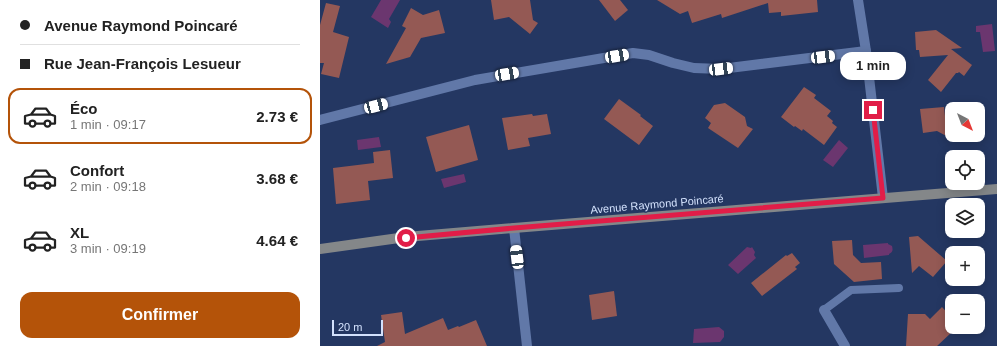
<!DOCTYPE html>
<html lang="fr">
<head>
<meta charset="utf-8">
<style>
	:root { --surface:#fff; --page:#f2f2f2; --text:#222; --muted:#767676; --line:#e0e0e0; --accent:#b45309 }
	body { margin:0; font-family:Helvetica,sans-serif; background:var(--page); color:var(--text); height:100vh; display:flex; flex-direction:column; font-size:15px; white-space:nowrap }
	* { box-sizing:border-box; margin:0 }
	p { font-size:13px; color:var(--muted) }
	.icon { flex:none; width:22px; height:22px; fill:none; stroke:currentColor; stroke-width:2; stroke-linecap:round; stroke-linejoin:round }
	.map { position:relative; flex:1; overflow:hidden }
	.panel { display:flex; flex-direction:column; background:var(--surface); width:320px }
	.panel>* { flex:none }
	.guide { display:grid; align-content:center; height:88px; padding:0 20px; background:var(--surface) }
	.needle { width:26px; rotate:138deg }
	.tools { position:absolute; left:625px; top:102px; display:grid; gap:8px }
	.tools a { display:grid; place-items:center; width:40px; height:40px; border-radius:8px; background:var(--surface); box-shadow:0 2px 10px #0003; font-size:20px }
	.scale { position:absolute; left:12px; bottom:10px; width:51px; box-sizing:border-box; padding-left:4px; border:2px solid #d3e1fc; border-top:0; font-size:11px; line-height:14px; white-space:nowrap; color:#d3e1fc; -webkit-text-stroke:3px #243762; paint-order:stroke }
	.end { position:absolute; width:18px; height:18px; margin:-9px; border:5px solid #e11d48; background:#fff; box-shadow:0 0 0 2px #fff }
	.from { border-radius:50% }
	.bubble { position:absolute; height:28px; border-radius:12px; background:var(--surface); box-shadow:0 2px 10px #0003; font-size:13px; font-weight:700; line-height:28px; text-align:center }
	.car { position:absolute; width:12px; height:24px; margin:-12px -6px; border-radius:5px; box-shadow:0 0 3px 1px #0007; background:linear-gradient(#fff 24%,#345 0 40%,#fff 0 76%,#345 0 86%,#fff 0) }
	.guide b { display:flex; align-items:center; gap:14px; height:38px; font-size:15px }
	.guide b+b { border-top:1px solid var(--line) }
	.guide i { width:10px; height:10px; background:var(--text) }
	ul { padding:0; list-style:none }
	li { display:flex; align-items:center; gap:12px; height:56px; margin:0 8px 6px; padding:0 12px; border:2px solid transparent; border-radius:12px }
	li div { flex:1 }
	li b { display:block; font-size:15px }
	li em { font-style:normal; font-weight:700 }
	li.active { border-color:var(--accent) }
	li>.icon { width:36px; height:36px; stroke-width:1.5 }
	.action { display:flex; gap:8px; margin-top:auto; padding:8px 20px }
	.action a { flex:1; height:46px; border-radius:12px; background:var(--accent); color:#fff; font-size:16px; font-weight:700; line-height:46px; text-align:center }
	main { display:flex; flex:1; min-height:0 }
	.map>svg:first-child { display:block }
	.water { fill:#6b366f }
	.building { fill:#945954 }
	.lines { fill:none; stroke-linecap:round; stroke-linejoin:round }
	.service { stroke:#6178a8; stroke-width:8 }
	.minor { stroke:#6178a8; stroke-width:10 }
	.secondary { stroke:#848789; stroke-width:10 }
	.route { stroke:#e11d48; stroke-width:5 }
	.labels { text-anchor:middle; stroke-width:3; stroke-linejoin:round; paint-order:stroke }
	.street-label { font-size:11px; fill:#d3e1fc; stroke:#243762 }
</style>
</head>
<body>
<main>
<section class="panel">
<div class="guide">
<b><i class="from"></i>Avenue Raymond Poincaré</b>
<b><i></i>Rue Jean-François Lesueur</b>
</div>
<ul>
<li class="active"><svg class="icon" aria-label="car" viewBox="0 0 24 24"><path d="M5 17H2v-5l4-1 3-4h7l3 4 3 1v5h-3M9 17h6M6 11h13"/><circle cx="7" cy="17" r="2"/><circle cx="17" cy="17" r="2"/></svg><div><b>Éco</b><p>1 min · 09:17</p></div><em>2.73 €</em></li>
<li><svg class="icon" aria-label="car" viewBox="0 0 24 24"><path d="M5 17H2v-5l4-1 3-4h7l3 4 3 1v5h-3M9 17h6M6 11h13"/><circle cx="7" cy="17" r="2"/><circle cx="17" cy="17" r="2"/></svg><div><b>Confort</b><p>2 min · 09:18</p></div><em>3.68 €</em></li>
<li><svg class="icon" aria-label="car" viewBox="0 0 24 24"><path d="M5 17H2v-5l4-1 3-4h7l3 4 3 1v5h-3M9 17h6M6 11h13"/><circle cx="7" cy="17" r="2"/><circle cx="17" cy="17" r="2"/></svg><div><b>XL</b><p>3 min · 09:19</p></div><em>4.64 €</em></li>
</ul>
<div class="action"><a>Confirmer</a></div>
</section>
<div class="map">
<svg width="677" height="346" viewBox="0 0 677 346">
	<rect width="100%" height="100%" fill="#243762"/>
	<g class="water">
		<polygon points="61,0 80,0 69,19 71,22 68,28 51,17"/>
		<polygon points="672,24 675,51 663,52 660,32 656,32 656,26"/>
		<polygon points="59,137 61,147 38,150 37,140"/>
		<polygon points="519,140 528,148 513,167 503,160"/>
		<polygon points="144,174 146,182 124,188 121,179"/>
		<path d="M 568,243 L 568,244 L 572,246 C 573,250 573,252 569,254 L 569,255 L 544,258 L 543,245 Z"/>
		<polygon points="427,247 431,248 432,247 435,252 434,255 436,258 418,274 408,265"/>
		<polygon points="399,327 404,331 404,337 400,342 373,343 374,329"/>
	</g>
	<g class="building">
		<polygon points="171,0 210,0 213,20 218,23 210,34 189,17 174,20"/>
		<polygon points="279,0 300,0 308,10 295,21"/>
		<polygon points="337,0 497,0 498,12 461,16 461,12 449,13 448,3 402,18 401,14 372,23 368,11 360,14"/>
		<polygon points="6,3 20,6 13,32 29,37 19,78 1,74 4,63 0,63 0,25"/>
		<polygon points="91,8 103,15 119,10 125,33 101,38 90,57 66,64 86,28 82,26"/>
		<polygon points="616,30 642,48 631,49 652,65 644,76 639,72 638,73 636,73 621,92 608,80 628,55 600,57 599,50 596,50 595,32"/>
		<polygon points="484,87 496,95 494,98 511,111 507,116 513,121 512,123 517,127 504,145 483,129 482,131 475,126 474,127 461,117"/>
		<polygon points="299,99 321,115 320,116 333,126 319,145 284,119"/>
		<polygon points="405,103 425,117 427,126 433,129 418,148 388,128 391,123 385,118 394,105"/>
		<polygon points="624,107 625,116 632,118 632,139 617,131 603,133 600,109"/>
		<polygon points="212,114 213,116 227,114 231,134 208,138 210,146 188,150 182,118"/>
		<polygon points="149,125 158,160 116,172 106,137"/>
		<polygon points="70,150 73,178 48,181 50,200 16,204 13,168 54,163 53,152"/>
		<polygon points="598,236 627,261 613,277 599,266 592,273 589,237"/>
		<polygon points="532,240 533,255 541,263 561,262 562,279 534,282 514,264 512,241"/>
		<polygon points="472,253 480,263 475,267 477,269 442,296 431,283 466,255 467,256"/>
		<polygon points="294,291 297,316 272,320 269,295"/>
		<polygon points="622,307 632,318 632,332 617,346 586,346 588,314 605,314 610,319"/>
		<polygon points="82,312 85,334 123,318 128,330 138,326 139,327 156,320 167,346 57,346 65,342 61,315"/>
	</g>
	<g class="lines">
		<polyline class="service" points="504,310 531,290 579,288"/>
		<g class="minor">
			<polyline points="538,0 546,51 563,198"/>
			<polyline points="0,120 155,80 313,53 329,55 353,63 374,68 401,69 546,51"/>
			<polyline points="194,228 207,346"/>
			<polyline points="504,310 525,346"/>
		</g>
		<polyline class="secondary" points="0,249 86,237 194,228 677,189"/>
	</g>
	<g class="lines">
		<polyline class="route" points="86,238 194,228 563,198 553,110"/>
	</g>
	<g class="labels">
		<g class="street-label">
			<text transform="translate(337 204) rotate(-5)" y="4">Avenue Raymond Poincaré</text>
		</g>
	</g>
</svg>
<div class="tools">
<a><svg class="needle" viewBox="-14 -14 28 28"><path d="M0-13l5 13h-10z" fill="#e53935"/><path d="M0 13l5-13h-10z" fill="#767676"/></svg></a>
<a><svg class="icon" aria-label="locate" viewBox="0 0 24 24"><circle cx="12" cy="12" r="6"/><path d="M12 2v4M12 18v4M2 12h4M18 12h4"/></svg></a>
<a><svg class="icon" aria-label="layers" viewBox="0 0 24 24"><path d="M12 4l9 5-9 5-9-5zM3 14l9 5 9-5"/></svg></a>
<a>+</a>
<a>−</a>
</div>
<div class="scale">20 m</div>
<i class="end from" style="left:86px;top:238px"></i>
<i class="end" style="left:553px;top:110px"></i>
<div class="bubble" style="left:520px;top:52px;width:66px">1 min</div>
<i class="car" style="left:297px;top:56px;rotate:80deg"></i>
<i class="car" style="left:503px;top:57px;rotate:83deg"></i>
<i class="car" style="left:401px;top:69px;rotate:83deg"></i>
<i class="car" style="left:187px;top:74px;rotate:80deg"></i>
<i class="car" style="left:56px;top:106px;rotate:75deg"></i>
<i class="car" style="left:197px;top:257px;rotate:353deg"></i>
</div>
</main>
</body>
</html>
